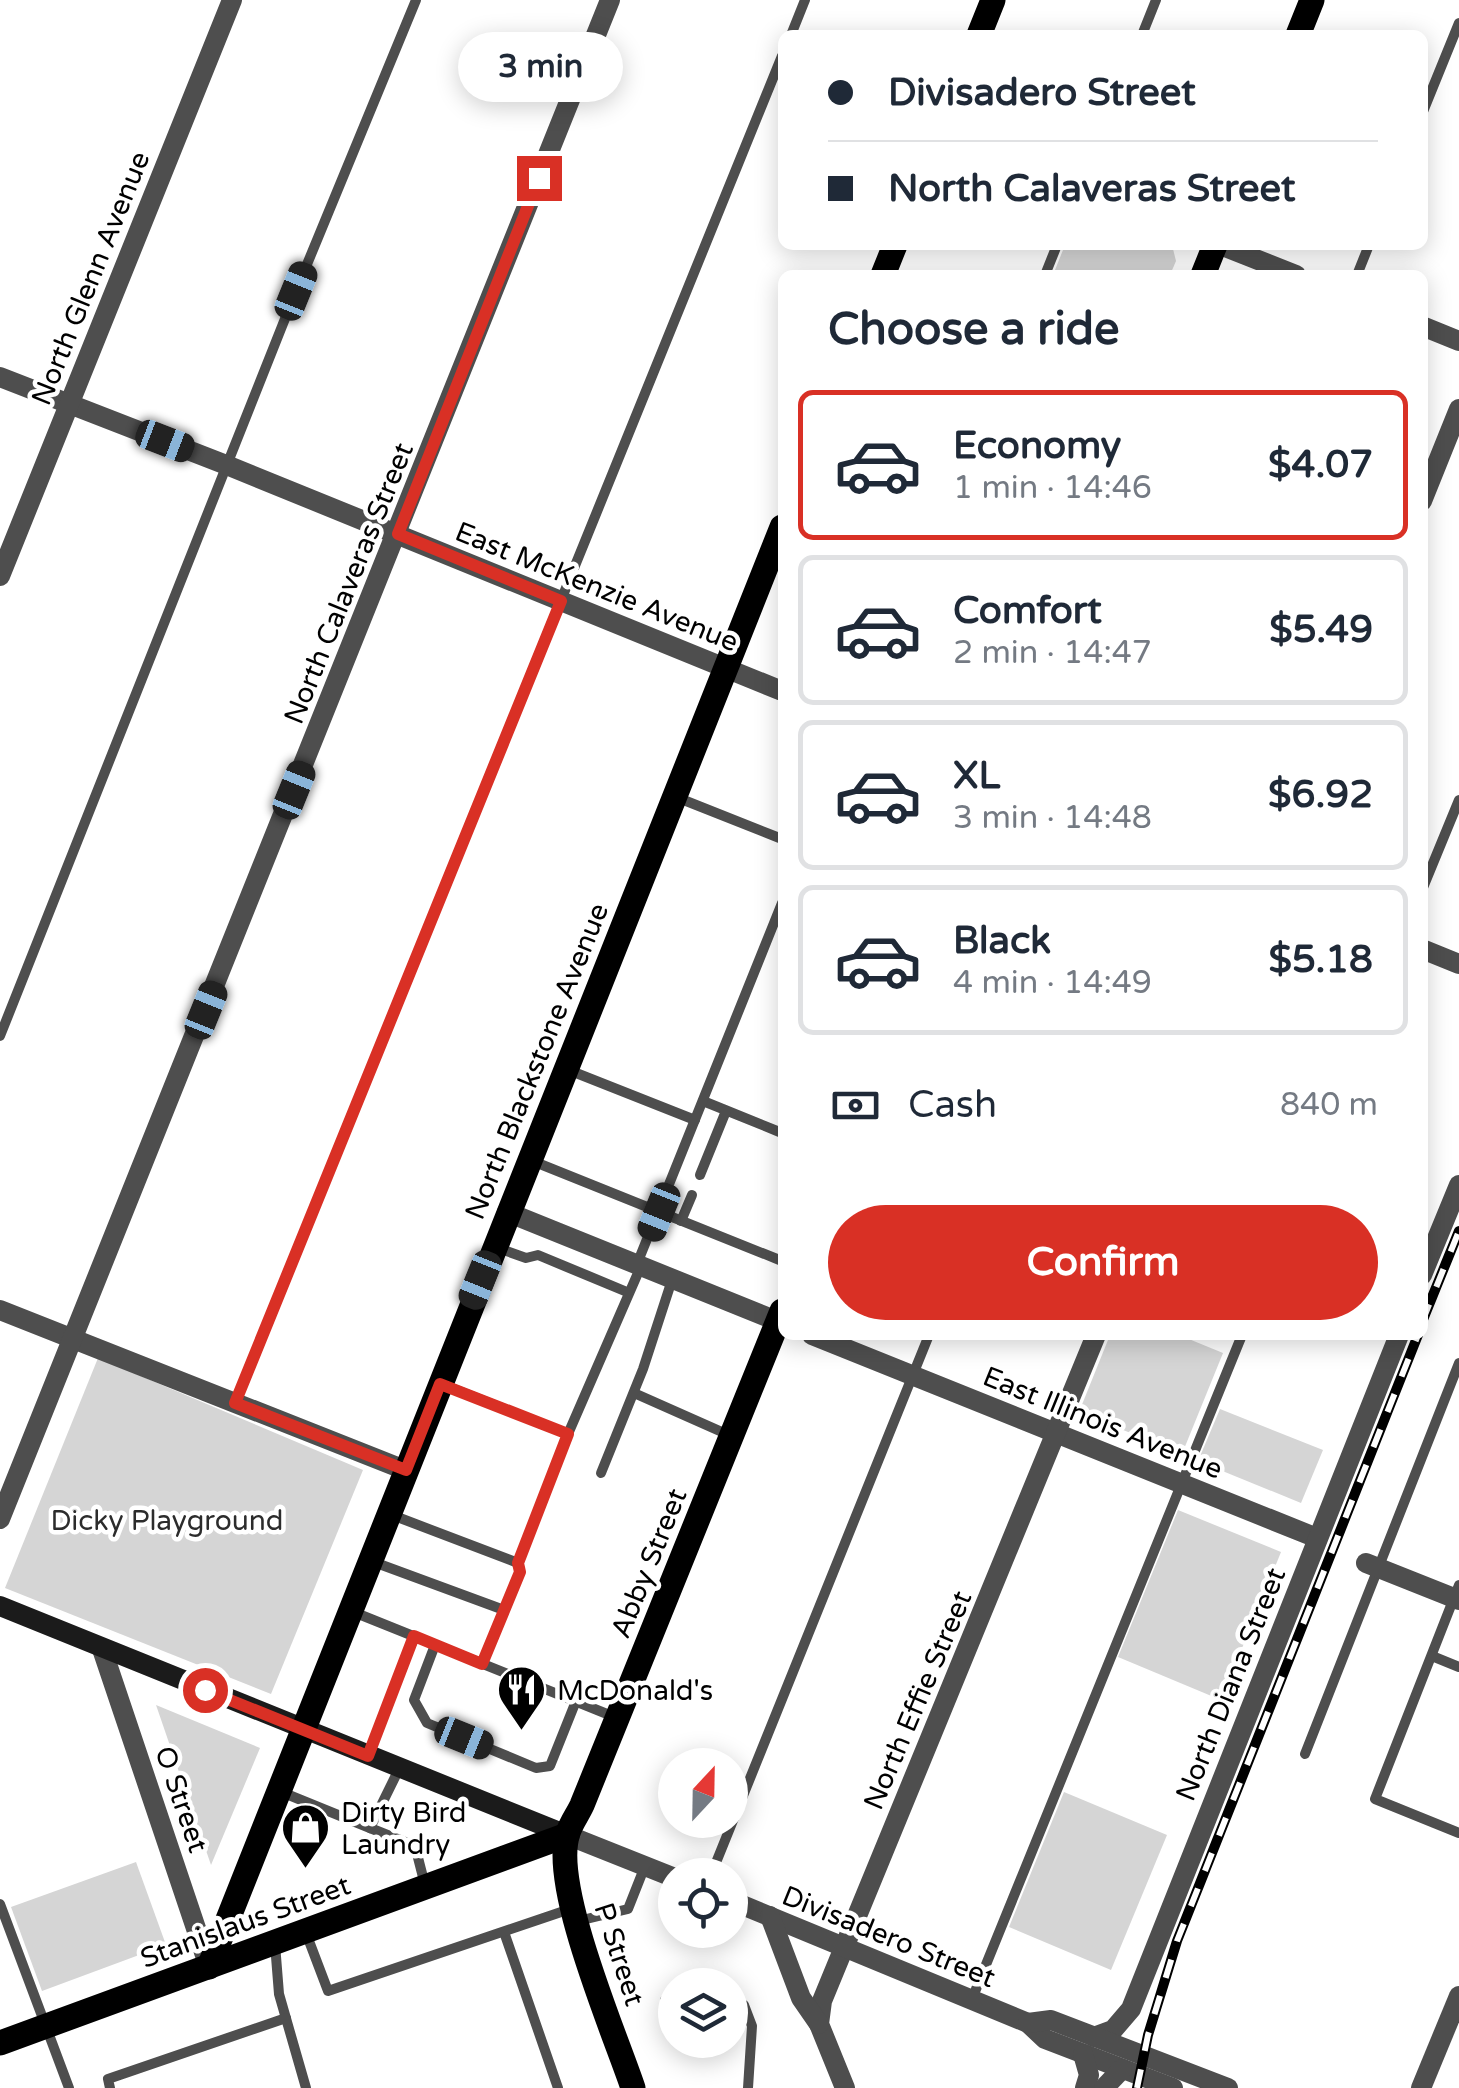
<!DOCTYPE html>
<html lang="en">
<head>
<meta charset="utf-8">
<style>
	:root { --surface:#fff; --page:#f6f6f7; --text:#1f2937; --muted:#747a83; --line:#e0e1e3; --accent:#d93025 }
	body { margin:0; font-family:"Varela Round",sans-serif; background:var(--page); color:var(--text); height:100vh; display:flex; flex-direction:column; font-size:38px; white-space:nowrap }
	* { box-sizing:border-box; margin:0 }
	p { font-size:32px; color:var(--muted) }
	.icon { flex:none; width:55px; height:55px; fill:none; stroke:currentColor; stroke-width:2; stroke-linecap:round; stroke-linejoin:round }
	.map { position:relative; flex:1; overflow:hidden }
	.details { position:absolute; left:778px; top:270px; width:650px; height:1070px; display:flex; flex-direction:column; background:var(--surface); border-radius:15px; box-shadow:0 5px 25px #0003 }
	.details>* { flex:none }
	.guide { position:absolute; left:778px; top:30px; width:650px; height:220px; border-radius:15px; box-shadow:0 5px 25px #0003; display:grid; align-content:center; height:220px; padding:0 50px; background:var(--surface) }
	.needle { width:65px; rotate:22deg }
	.controls { position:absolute; left:658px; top:1748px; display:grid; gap:20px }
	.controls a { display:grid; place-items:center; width:90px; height:90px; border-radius:50%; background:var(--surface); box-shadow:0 5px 25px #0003; font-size:50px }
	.end { position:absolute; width:45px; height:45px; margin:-22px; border:12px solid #d93025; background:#fff; box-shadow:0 0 0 5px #fff }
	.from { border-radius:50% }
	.bubble { position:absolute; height:70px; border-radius:35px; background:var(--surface); box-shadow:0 5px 25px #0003; font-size:32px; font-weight:800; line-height:70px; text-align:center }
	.car { position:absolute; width:30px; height:60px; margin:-30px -15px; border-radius:12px; box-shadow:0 0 8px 2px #0007; background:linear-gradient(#222 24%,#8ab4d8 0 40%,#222 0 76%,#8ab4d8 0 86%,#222 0) }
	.guide b { display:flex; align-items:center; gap:35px; height:95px; font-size:38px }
	.guide b+b { border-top:2px solid var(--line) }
	.guide i { width:25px; height:25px; background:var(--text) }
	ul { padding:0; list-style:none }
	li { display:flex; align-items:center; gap:30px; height:150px; margin:0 20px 15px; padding:0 30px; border:5px solid var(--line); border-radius:15px }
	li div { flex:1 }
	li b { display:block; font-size:38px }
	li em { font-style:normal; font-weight:800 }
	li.selected { border-color:var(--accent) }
	li>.icon { width:90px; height:90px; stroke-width:1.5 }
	h2 { padding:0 50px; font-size:45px; line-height:120px }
	.pay { display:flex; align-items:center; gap:25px; height:110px; padding:0 50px; font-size:38px }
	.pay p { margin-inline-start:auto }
	.button { display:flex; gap:20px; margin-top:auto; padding:20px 50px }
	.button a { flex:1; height:115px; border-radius:60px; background:var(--accent); color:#fff; font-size:40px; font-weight:800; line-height:115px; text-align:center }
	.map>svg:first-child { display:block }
	.green { fill:#d5d5d5 }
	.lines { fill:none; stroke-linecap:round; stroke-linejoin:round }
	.service { stroke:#4e4e4e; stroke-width:10 }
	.minor { stroke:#4e4e4e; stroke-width:20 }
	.tertiary { stroke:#4e4e4e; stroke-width:20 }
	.secondary { stroke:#1b1b1b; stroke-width:20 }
	.primary { stroke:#000; stroke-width:25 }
	.rail-casing { stroke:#000; stroke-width:10 }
	.rail { stroke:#fff; stroke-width:6; stroke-dasharray:19; stroke-linecap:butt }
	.route { stroke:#d93025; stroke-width:12 }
	.labels { text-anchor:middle; stroke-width:9; stroke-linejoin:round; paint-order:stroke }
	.street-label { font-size:28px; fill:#000; stroke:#fff }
	.park-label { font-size:28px; fill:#2c2c2c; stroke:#fff }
	.poi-label { font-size:28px; fill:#000; stroke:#fff; text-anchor:start }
</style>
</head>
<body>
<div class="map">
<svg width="1459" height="2088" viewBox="0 0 1459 2088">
	<rect width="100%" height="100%" fill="#fff"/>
	<g class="green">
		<polygon points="1065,245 1163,245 1173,249 1176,261 1170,275 1053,275"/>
		<polygon points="1110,1335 1179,1335 1223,1353 1182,1454 1079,1412"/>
		<polygon points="98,1358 363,1470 271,1694 5,1588"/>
		<polygon points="1220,1409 1323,1450 1301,1503 1198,1461"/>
		<polygon points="1178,1510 1281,1552 1221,1700 1118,1657"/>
		<polygon points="156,1705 260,1748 211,1865"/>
		<polygon points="1064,1792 1167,1835 1111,1970 1009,1927"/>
		<polygon points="136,1862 166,1945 42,1991 11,1907"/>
	</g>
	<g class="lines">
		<g class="service">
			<polyline points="791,35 805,0"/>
			<polyline points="1142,35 1156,0"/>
			<polyline points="1422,114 1459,23"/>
			<polyline points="1045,275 1057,245"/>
			<polyline points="1357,275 1369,245"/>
			<polyline points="676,797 782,839"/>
			<polyline points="1422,890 1459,800"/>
			<polyline points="0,1036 296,291 416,0"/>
			<polyline points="566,1069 695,1120"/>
			<polyline points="703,1101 782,1133"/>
			<polyline points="530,1160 782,1261"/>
			<polyline points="700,1175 726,1111"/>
			<polyline points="681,1221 692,1195"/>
			<polyline points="498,1248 526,1258 538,1255 627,1292"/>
			<polyline points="637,1264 782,903"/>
			<polyline points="441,1384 568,1434"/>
			<polyline points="634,1393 731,1436"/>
			<polyline points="235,1403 782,56"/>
			<polyline points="601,1473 643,1369 672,1280"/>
			<polyline points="392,1515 518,1563 520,1572 482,1664"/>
			<polyline points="371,1561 504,1610"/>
			<polyline points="518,1563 568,1434 641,1266"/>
			<polyline points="1459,1585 1375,1799 1459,1833"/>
			<polyline points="351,1611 617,1718"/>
			<polyline points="435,1645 414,1700 427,1723 536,1768 550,1766 576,1701"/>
			<polyline points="1432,1656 1459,1667"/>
			<polyline points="1305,1754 1459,1363"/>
			<polyline points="368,1755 414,1637"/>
			<polyline points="279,1791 370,1828 399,1769"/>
			<polyline points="370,1828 415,1846 425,1885"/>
			<polyline points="711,1875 929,1335"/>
			<polyline points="0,1904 69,2088"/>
			<polyline points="578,1921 628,1909 645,1866"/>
			<polyline points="504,1932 558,2088"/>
			<polyline points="306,1933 328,1991 570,1909"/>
			<polyline points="275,1944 279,1994 306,2088"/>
			<polyline points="972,1999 1242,1335"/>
			<polyline points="665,2000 675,2001"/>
			<polyline points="730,2004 744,2005 752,2026 748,2088"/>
			<polyline points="110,2088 108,2079 286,2018"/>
		</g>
		<g class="minor">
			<polyline points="1220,245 1296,275"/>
			<polyline points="1422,326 1459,341"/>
			<polyline points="0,377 229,466 782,691"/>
			<polyline points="1422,501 1459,409"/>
			<polyline points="0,576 232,0"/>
			<polyline points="1422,949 1459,964"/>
			<polyline points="507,1212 782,1323"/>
			<polyline points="1422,1275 1459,1185"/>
			<polyline points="0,1310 405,1470"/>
			<polyline points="812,1335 1317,1538"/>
			<polyline points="0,1519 610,0"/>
			<polyline points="1366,1563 1459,1600"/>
			<polyline points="1094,2037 1113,2030 1131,2009 1399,1335"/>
			<polyline points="845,2088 819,2024 822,2001 1096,1335"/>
			<polyline points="1421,2088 1459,1996"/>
		</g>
		<g class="tertiary">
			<polyline points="102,1649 209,1967"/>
			<polyline points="567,1835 675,1878"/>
			<polyline points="730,1900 1028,2023 1045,2039 1173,2088"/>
			<polyline points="770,1916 801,1998 819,2024"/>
			<polyline points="1028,2023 1051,2020 1228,2088"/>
			<polyline points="1083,2054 1089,2075 1085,2088"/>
			<polyline points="1104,2088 1122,2069"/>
		</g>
		<polyline class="secondary" points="0,1606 567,1835"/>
		<g class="primary">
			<polyline points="979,35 993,0"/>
			<polyline points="1298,35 1312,0"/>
			<polyline points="883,275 895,245"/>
			<polyline points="1203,275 1215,245"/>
			<polyline points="209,1967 782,527"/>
			<polyline points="0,2043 567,1835"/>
			<path d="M 633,2088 C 615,2034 550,1884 568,1833 C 571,1823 578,1814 582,1805 L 782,1311"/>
		</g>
		<defs>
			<g id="rail">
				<polyline points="1422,1322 1459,1231"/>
				<polyline points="1137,2088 1148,2035 1177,1941 1418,1335"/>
			</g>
		</defs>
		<use href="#rail" class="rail-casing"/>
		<use href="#rail" class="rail"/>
	</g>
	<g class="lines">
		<polyline class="route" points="205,1690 368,1756 414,1636 482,1664 520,1572 518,1563 568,1434 440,1384 406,1470 235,1403 561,601 398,534 539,178"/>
	</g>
	<defs>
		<symbol id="restaurant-pin" viewBox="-11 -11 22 30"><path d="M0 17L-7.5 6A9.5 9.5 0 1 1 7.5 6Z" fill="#000" stroke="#fff"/><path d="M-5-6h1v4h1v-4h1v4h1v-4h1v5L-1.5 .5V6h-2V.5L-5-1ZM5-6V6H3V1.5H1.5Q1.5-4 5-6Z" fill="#fff"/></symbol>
		<symbol id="shop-pin" viewBox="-11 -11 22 30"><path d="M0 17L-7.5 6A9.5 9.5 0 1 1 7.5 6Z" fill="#000" stroke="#fff"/><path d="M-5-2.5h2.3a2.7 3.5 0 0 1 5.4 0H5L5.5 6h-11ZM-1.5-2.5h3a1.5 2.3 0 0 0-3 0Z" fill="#fff"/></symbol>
	</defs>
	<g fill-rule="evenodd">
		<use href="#restaurant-pin" x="494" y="1662" width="55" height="75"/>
		<use href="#shop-pin" x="278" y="1800" width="55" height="75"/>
	</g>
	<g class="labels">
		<g class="street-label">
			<text transform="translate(90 278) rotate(-68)" y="10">North Glenn Avenue</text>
			<text transform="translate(348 583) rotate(-68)" y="10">North Calaveras Street</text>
			<text transform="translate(597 586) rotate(22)" y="10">East McKenzie Avenue</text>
			<text transform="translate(536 1061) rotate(-68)" y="10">North Blackstone Avenue</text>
			<text transform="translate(1103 1422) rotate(22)" y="10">East Illinois Avenue</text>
			<text transform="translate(648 1563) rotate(-68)" y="10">Abby Street</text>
			<text transform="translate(1230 1684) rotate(-68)" y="10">North Diana Street</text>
			<text transform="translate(917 1700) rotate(-67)" y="10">North Effie Street</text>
			<text transform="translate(182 1799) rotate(71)" y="10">O Street</text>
			<text transform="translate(245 1921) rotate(-20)" y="10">Stanislaus Street</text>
			<text transform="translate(889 1936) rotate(22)" y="10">Divisadero Street</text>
			<text transform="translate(620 1954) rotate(72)" y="10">P Street</text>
		</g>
		<g class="park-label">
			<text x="167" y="1530">Dicky Playground</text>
		</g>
		<g class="poi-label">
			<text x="557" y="1700">McDonald's</text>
			<text x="341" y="1822">Dirty Bird<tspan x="341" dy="32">Laundry</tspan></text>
		</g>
	</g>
</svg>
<div class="controls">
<a><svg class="needle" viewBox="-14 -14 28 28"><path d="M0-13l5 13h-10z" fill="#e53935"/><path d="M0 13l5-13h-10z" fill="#747a83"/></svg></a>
<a><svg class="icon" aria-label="locate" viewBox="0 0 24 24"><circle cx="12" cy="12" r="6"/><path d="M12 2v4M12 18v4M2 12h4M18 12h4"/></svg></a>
<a><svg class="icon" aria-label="layers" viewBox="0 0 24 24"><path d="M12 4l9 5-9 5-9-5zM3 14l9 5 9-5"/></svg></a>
</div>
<i class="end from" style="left:205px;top:1690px"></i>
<i class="end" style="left:539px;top:178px"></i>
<div class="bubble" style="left:458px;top:32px;width:165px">3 min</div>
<i class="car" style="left:296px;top:291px;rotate:22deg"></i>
<i class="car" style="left:165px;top:441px;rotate:111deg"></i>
<i class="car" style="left:294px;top:790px;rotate:22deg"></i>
<i class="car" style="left:206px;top:1010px;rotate:22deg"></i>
<i class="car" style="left:659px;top:1212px;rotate:202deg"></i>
<i class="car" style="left:480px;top:1280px;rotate:202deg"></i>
<i class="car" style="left:464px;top:1738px;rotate:112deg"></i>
<div class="guide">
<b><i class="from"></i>Divisadero Street</b>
<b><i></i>North Calaveras Street</b>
</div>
<section class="details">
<h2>Choose a ride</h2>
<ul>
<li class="selected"><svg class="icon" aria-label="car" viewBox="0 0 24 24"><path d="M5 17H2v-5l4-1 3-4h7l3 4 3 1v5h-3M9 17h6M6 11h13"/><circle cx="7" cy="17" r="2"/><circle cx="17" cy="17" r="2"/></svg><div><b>Economy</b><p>1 min · 14:46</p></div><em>$4.07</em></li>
<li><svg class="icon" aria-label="car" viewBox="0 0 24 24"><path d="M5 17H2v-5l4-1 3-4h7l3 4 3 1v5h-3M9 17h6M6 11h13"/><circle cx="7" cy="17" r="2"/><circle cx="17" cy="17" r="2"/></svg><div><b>Comfort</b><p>2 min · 14:47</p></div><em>$5.49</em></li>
<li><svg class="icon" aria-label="car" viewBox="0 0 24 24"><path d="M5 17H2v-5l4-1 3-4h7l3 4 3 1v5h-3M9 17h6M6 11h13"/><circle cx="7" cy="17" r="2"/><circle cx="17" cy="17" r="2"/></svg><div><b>XL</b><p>3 min · 14:48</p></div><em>$6.92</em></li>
<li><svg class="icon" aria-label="car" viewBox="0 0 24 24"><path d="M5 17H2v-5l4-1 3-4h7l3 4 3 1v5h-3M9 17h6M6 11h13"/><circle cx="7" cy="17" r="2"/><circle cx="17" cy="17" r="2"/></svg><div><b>Black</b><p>4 min · 14:49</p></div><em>$5.18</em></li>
</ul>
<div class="pay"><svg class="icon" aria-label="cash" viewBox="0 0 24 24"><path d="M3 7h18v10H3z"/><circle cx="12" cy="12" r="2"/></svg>Cash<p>840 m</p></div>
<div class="button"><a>Confirm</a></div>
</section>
</div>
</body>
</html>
